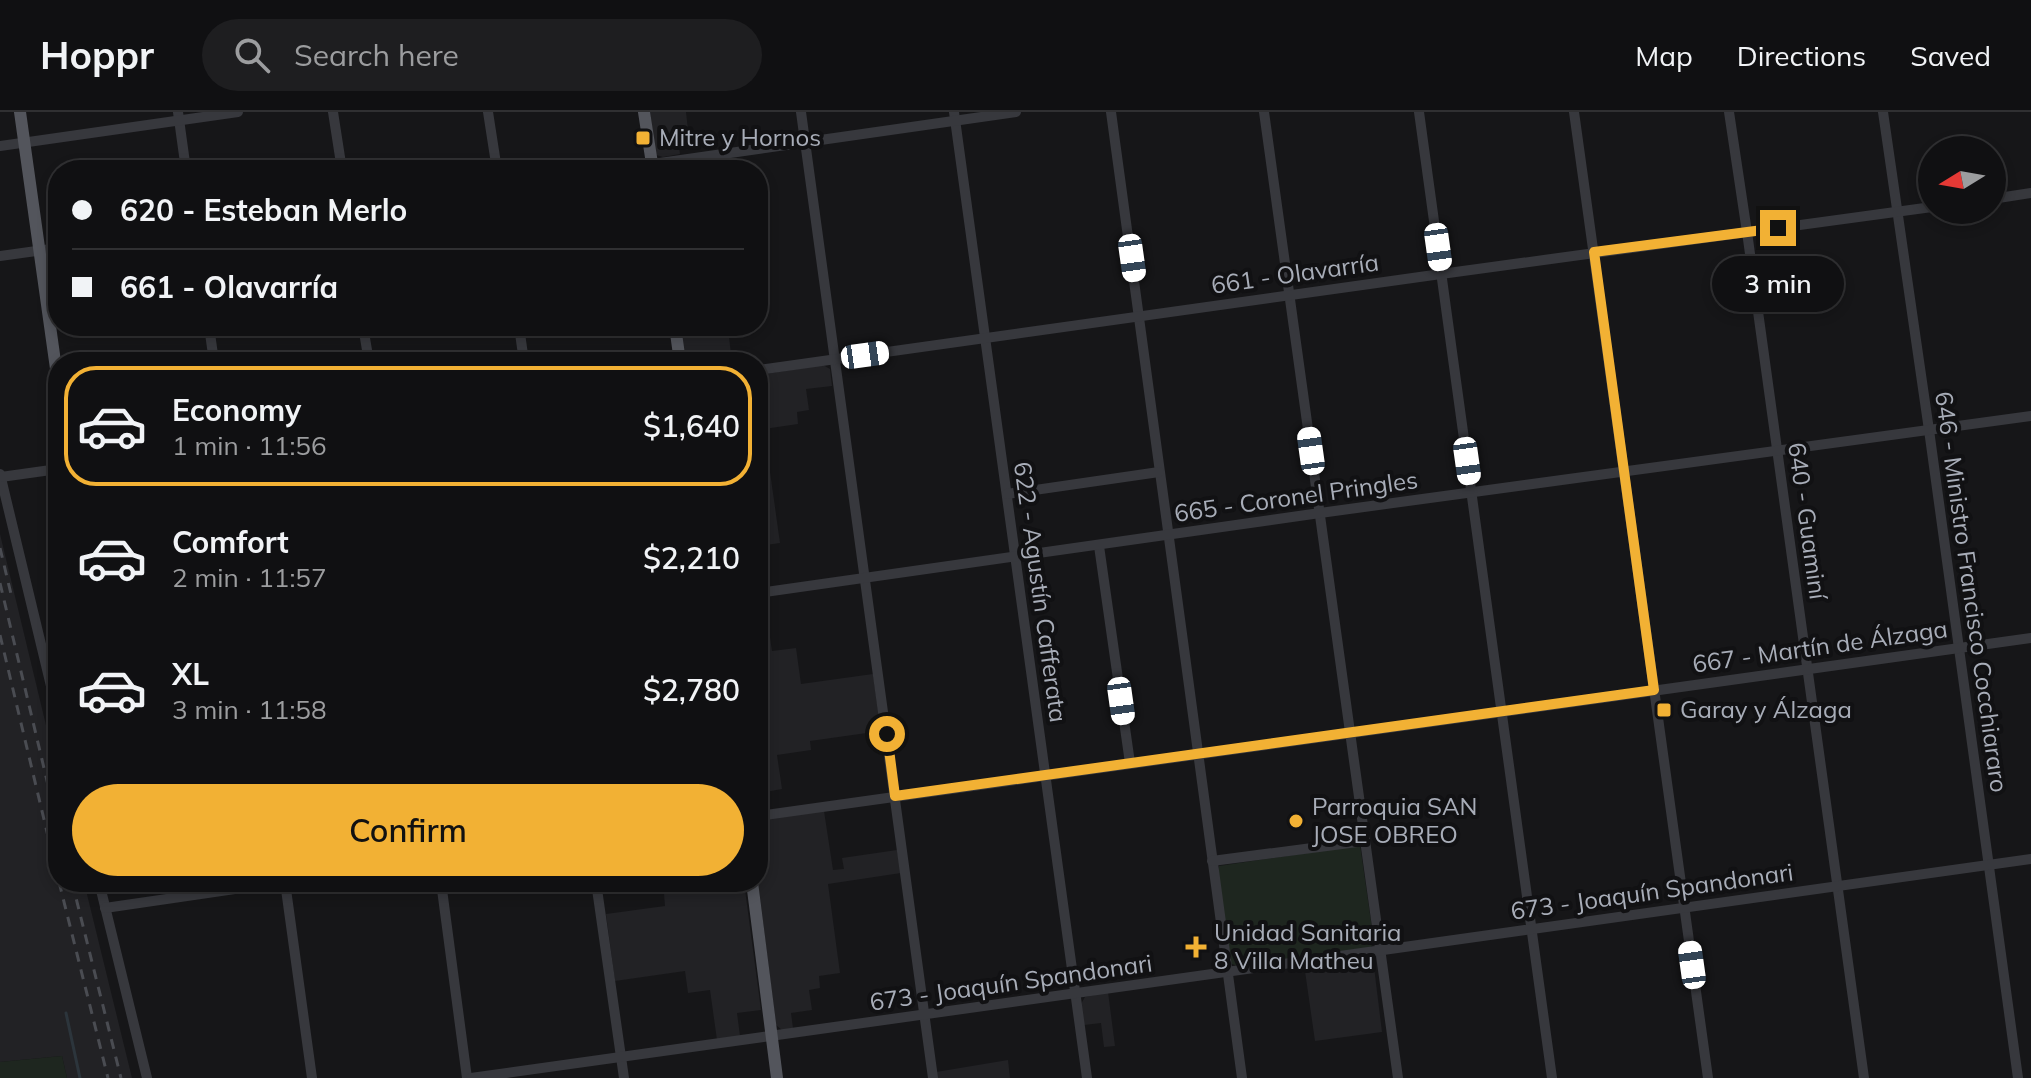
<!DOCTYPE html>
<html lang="en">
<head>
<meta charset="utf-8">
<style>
	:root { --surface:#101012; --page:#1e1e20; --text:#f1f3f6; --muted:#9c9d9f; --line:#303032; --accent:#f2b134 }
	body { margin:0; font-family:Mulish,sans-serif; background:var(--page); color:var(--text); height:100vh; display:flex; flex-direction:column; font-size:30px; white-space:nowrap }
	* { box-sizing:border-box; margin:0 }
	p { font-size:26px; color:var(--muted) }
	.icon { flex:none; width:44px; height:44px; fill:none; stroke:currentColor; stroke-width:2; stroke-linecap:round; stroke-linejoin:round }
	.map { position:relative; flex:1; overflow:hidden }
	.side { position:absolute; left:48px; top:240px; width:720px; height:540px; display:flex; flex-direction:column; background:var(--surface); border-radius:32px; box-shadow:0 4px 12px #0003,0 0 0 2px var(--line) }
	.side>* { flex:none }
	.guide { position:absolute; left:48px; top:48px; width:720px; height:176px; border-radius:32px; box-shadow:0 4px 12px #0003,0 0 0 2px var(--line); display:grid; align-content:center; height:176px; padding:0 24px; background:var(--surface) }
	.needle { width:52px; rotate:259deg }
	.fabs { position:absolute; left:1918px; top:24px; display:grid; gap:16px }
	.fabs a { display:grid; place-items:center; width:88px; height:88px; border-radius:50%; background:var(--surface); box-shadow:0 4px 12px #0003,0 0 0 2px var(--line); font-size:40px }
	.end { position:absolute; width:36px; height:36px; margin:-18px; border:10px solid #f2b134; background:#111; box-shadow:0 0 0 4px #111 }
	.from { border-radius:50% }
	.bubble { position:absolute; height:56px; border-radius:28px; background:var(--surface); box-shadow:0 4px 12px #0003,0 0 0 2px var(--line); font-size:26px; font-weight:600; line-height:56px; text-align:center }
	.car { position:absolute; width:24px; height:48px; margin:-24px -12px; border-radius:10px; box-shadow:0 0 6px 2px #0007; background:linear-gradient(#fff 24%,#345 0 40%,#fff 0 76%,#345 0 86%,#fff 0) }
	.guide b { display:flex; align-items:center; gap:28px; height:76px; font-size:30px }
	.guide b+b { border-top:2px solid var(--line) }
	.guide i { width:20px; height:20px; background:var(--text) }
	ul { padding:14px 0 0; list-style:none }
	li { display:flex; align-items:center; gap:24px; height:120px; margin:0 16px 12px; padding:0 8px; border:4px solid transparent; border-radius:32px }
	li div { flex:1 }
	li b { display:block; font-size:30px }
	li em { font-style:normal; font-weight:600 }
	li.on { border-color:var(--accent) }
	li>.icon { width:72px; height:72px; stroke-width:1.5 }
	.cta { display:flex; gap:16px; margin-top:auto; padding:16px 24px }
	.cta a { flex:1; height:92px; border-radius:48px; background:var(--accent); color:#111; font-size:32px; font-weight:600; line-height:92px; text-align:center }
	header { display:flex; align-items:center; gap:48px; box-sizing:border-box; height:112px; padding:0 40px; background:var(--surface); border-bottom:2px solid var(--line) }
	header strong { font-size:38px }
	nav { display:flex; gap:44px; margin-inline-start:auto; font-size:28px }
	.search { width:560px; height:72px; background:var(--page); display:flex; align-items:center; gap:20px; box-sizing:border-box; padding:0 28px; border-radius:44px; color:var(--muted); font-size:30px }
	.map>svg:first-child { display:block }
	.built { fill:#222225 }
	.green { fill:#1e261f }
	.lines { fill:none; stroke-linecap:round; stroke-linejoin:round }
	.stream { stroke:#2c353c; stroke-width:3 }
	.minor { stroke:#37383d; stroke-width:10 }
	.major { stroke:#53555c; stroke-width:12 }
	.rail { stroke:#4a4c52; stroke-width:3; stroke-dasharray:10 8; stroke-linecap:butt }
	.route { stroke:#f2b134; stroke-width:10 }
	.poi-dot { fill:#f2b134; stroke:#111113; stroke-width:3 }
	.labels { text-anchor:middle; stroke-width:8; stroke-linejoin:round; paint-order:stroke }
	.poi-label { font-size:24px; fill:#a8adb8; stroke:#111113; text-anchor:start }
	.street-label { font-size:24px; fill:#a8adb8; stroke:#111113 }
</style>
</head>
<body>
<header>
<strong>Hoppr</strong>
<div class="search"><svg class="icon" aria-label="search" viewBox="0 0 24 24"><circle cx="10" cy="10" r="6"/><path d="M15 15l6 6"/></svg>Search here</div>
<nav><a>Map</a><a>Directions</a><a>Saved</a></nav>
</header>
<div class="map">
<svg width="2031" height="966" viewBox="0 0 2031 966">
	<rect width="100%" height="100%" fill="#161618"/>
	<g class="built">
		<polygon points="650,0 686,0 688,18 677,20 680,42 663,45 656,43"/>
		<polygon points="679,214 744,214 728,217 732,250 684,250"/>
		<polygon points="823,253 830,257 832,274 806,277 809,298 797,300 798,312 764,317 780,431 758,434 759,445 758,446 758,263"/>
		<polygon points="0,422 58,663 58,770 84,770 132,966 67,966 62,944 0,950"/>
		<polygon points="758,484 764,484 772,539 796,536 801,572 873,562 881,619 810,629 811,638 777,643 782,677 765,680 767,697 758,698"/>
		<polygon points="824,699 833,758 844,757 842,746 897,738 901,761 828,772 840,861 819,864 820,876 809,878 812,898 791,901 793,916 782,918 776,913 758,770 758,708"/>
		<polygon points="696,770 744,770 761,898 737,901 740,924 717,928 710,878 688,881 685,859 615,869 606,802 665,794 664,782 697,777"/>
		<polygon points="1366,850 1374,855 1382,920 1315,929 1305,859"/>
		<polygon points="1108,880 1115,934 1104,935 1101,911 1084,913 1081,892 1085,885"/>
		<polygon points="1008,948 1010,966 937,966 936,960"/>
	</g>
	<g class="green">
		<polygon points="1360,733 1374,830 1370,836 1237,854 1232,852 1230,847 1218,760 1219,754"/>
		<polygon points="62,944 67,966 0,966 0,950"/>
	</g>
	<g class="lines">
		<polyline class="stream" points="66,901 80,966"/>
		<g class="minor">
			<polyline points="178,0 186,58"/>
			<polyline points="333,0 342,58"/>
			<polyline points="488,0 497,58"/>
			<polyline points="801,0 933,966"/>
			<polyline points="954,0 1087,966"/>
			<path d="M 1111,0 C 1157,322 1197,644 1242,966"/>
			<polyline points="1264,0 1398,966"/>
			<polyline points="1419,0 1552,966"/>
			<polyline points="1574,0 1708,966"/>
			<polyline points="1729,0 1747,120 1864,966"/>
			<polyline points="1883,0 1929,318 2018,966"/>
			<polyline points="0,34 238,0"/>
			<polyline points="611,58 1016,0"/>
			<polyline points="1992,87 2031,81"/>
			<polyline points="0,144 58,136"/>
			<polyline points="209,214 214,250"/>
			<polyline points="363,214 369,250"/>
			<polyline points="519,214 524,250"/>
			<polyline points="758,258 1441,162 1932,95"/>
			<polyline points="0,362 58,603"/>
			<polyline points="1,365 58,357"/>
			<polyline points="1007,382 1159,360"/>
			<polyline points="1099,434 1130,651"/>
			<polyline points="758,481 1320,401 2031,304"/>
			<polyline points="758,704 2031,526"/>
			<polyline points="1212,749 1365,729"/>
			<polyline points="99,770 147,966"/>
			<polyline points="285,770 312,966"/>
			<polyline points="441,770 467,966"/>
			<polyline points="596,770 624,966"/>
			<polyline points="105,796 284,770"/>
			<polyline points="471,966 2031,747"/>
		</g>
		<g class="major">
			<polyline points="20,0 58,271"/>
			<polyline points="644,0 653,58"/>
			<polyline points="675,214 680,250"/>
			<polyline points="752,770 777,966"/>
		</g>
		<g class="rail">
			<polyline points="0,436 11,482"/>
			<polyline points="0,471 58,715"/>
			<polyline points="0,523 58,766"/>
			<polyline points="59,770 108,966"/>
			<polyline points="72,770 121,966"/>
		</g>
	</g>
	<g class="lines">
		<polyline class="route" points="887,622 895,684 1654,578 1594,140 1778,116"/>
	</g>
	<g class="poi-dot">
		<rect x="635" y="18" width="16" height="16" rx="4"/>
		<rect x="1656" y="590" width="16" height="16" rx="4"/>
		<circle cx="1296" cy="709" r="8"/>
		<path d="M1192 823h8v8h8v8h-8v8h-8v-8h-8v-8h8z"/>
	</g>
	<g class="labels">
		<g class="poi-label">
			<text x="659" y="34">Mitre y Hornos</text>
			<text x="1680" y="606">Garay y Álzaga</text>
			<text x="1312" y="703">Parroquia SAN<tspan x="1312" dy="28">JOSE OBREO</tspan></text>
			<text x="1214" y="829">Unidad Sanitaria<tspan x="1214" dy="28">8 Villa Matheu</tspan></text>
		</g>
		<g class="street-label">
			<text transform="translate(1295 162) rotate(-8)" y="8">661 - Olavarría</text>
			<text transform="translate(1296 385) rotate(-8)" y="8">665 - Coronel Pringles</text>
			<text transform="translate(1807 409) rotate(82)" y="8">640 - Guaminí</text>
			<text transform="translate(1040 480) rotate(82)" y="8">622 - Agustín Cafferata</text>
			<text transform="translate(1971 480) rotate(82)" y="8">646 - Ministro Francisco Cocchiararo</text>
			<text transform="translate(1820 535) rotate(-8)" y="8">667 - Martín de Álzaga</text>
			<text transform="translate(1652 780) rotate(-8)" y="8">673 - Joaquín Spandonari</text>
			<text transform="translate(1011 871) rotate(-8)" y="8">673 - Joaquín Spandonari</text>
		</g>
	</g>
</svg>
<div class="fabs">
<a><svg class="needle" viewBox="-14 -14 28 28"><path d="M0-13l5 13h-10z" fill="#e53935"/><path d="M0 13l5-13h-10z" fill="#9c9d9f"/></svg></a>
</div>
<i class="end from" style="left:887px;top:622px"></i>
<i class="end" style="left:1778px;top:116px"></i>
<div class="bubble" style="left:1712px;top:144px;width:132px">3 min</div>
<i class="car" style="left:1438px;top:135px;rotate:172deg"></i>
<i class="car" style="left:1132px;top:146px;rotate:172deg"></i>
<i class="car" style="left:865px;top:243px;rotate:82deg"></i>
<i class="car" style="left:1311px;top:339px;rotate:352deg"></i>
<i class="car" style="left:1467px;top:349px;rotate:172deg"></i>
<i class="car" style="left:1121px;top:589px;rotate:172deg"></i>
<i class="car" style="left:1692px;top:853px;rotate:352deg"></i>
<div class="guide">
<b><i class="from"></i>620 - Esteban Merlo</b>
<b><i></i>661 - Olavarría</b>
</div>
<section class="side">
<ul>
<li class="on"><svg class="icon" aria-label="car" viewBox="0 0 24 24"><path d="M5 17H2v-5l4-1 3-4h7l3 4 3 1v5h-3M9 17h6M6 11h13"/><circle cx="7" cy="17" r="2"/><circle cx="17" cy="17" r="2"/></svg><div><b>Economy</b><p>1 min · 11:56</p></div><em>$1,640</em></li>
<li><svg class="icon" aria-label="car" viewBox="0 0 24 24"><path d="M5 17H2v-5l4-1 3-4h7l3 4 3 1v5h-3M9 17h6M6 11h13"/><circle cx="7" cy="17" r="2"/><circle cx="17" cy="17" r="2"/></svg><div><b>Comfort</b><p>2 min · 11:57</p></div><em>$2,210</em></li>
<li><svg class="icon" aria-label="car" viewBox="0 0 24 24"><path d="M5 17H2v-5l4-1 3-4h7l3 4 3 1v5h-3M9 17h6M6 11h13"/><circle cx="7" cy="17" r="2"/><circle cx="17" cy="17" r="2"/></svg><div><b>XL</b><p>3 min · 11:58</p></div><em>$2,780</em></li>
</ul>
<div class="cta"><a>Confirm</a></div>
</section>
</div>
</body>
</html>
